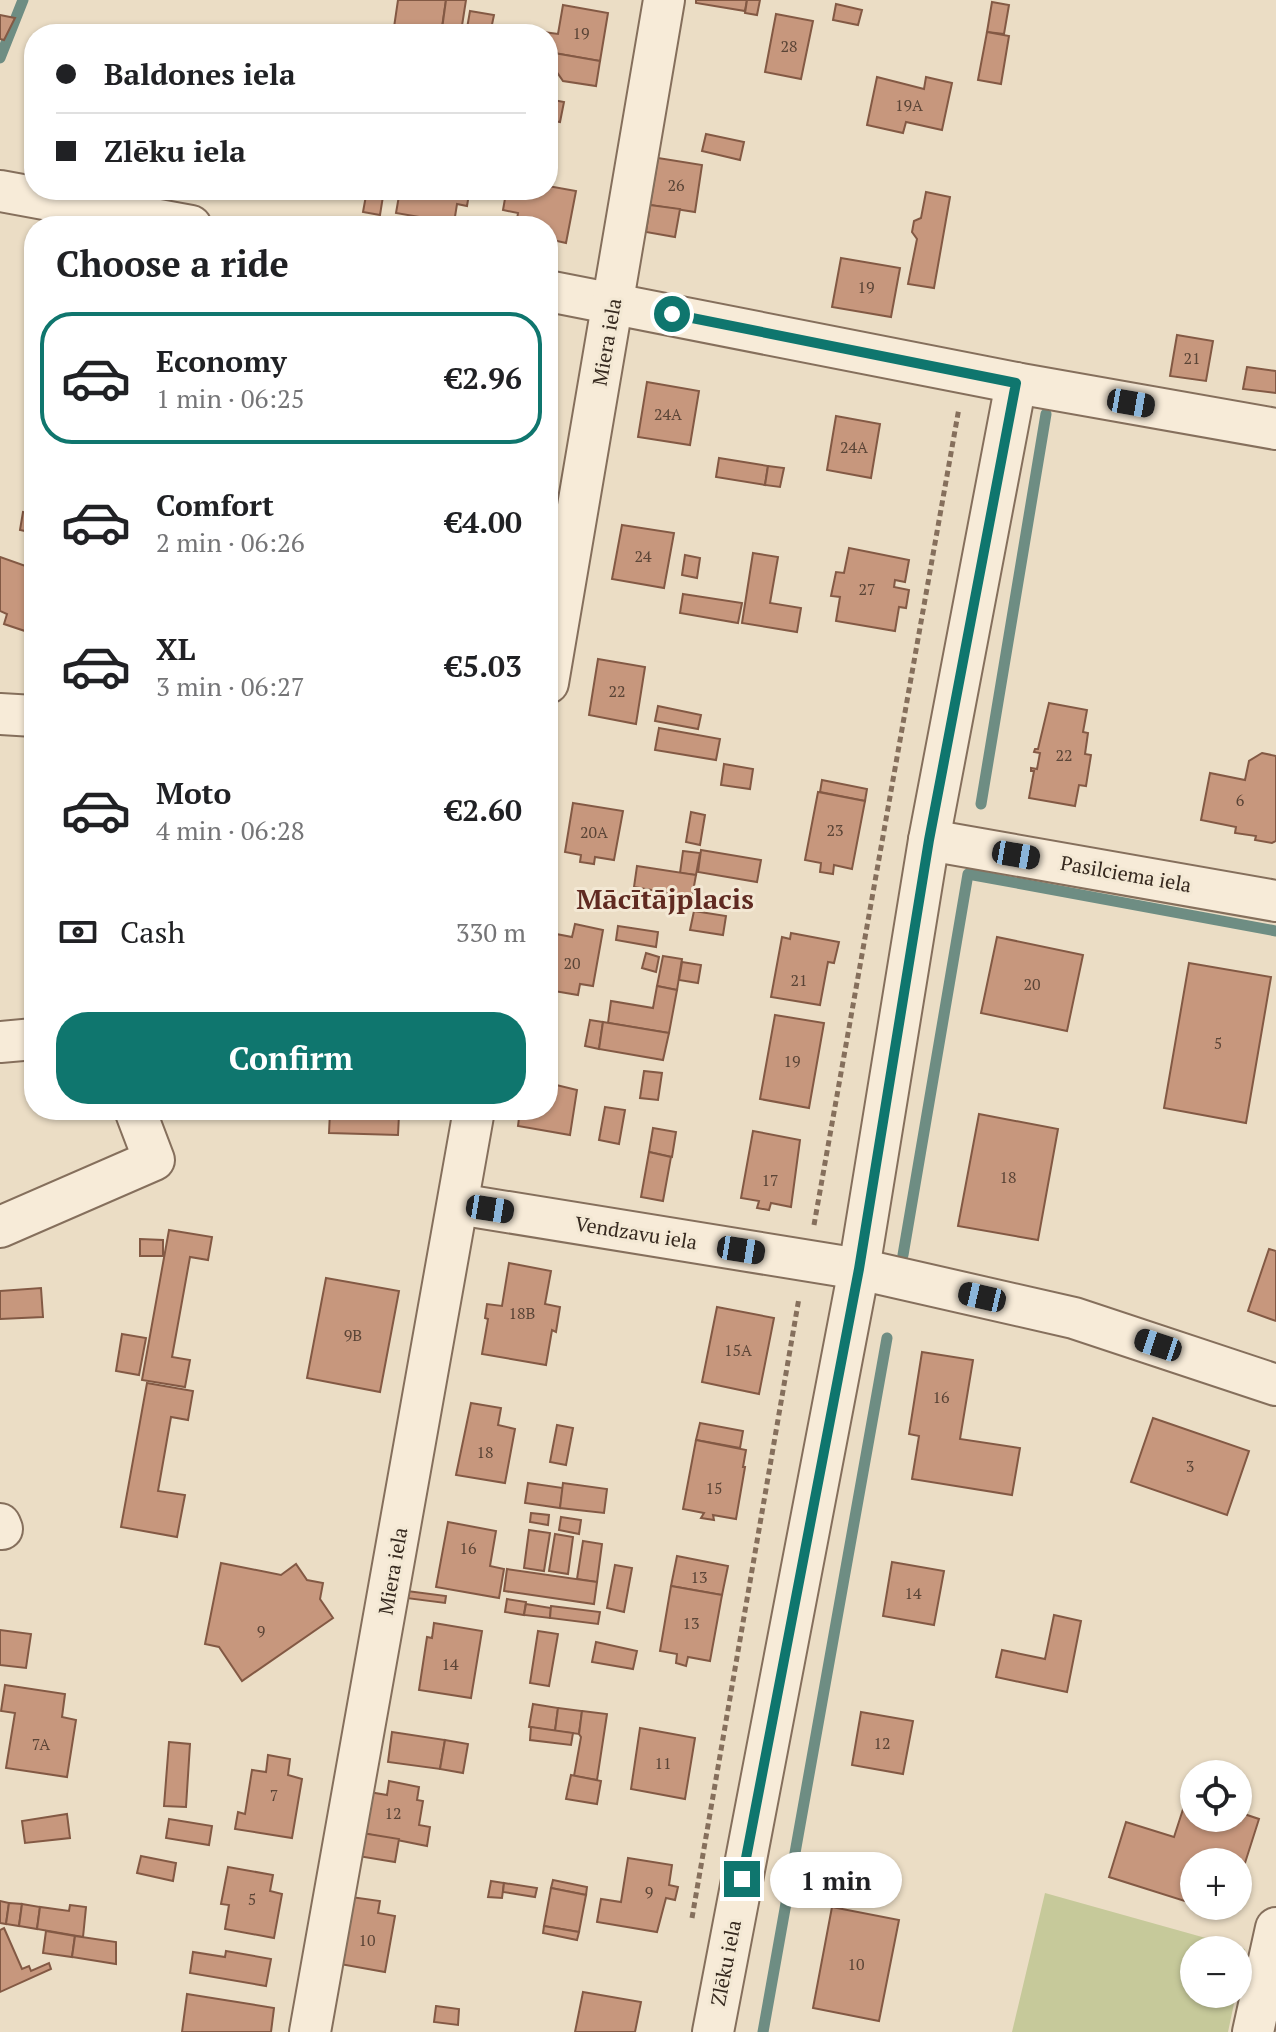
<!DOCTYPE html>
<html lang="en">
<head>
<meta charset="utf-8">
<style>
	:root { --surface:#fff; --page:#f2f2f2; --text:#202124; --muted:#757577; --line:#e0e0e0; --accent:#0f766e }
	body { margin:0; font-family:"PT Serif",serif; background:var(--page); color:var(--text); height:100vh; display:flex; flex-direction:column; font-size:30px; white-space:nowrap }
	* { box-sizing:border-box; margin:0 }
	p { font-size:26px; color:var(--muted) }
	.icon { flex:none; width:44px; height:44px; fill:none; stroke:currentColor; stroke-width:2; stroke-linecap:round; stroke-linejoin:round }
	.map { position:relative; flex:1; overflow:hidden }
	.side { position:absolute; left:24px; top:216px; width:534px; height:904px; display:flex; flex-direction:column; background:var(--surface); border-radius:32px; box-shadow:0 2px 6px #0004 }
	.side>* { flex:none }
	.banner { position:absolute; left:24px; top:24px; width:534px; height:176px; border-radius:32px; box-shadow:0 2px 6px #0004; display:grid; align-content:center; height:176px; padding:0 32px; background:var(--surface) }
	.controls { position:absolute; left:1180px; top:1760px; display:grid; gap:16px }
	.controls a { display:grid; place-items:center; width:72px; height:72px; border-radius:50%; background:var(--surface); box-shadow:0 2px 6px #0004; font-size:40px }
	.end { position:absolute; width:36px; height:36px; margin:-18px; border:10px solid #0f766e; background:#fff; box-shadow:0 0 0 4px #fff }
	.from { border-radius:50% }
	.bubble { position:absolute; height:56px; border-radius:28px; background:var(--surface); box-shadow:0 2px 6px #0004; font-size:26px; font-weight:600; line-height:56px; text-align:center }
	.car { position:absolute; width:24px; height:48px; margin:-24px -12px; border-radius:10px; box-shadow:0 0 6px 2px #0007; background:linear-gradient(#222 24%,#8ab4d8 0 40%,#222 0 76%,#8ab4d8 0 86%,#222 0) }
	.banner b { display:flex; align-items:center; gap:28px; height:76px; font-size:30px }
	.banner b+b { border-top:2px solid var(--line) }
	.banner i { width:20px; height:20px; background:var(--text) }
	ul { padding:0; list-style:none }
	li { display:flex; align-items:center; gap:24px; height:132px; margin:0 16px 12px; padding:0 16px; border:4px solid transparent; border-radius:32px }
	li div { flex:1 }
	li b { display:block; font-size:30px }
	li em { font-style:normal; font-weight:600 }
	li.current { border-color:var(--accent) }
	li>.icon { width:72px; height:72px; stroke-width:1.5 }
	h2 { padding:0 32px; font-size:36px; line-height:96px }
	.pay { display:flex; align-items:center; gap:20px; height:88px; padding:0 32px; font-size:30px }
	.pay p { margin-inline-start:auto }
	.action { display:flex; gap:16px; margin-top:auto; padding:16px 32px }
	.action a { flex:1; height:92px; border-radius:32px; background:var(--accent); color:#fff; font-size:32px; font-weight:600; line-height:92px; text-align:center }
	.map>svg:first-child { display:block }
	.green { fill:#c6c99a }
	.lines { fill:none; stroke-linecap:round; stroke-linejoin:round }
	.stream { stroke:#6e8d83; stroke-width:11 }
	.building { fill:#c7977d; stroke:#835944; stroke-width:2 }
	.minor-casing { stroke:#856f5c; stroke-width:44 }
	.path { stroke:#856f5c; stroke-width:5; stroke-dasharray:6 4; stroke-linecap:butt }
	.minor { stroke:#f7ebd8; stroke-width:40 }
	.route { stroke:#0f766e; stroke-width:10 }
	.labels { text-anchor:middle; stroke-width:6; stroke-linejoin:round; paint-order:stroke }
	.number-label { font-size:16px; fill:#5a4436 }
	.street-label { font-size:20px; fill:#36291f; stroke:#f3e8d4 }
	.district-label { font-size:28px; font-weight:bold; fill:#602a21; stroke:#f3e8d4 }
</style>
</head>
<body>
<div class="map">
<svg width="1276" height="2032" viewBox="0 0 1276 2032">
	<rect width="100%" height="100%" fill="#ebddc5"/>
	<polygon class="green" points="1045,1893 1245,1949 1238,1982 1238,1950 1194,1950 1194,1994 1236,1994 1228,2032 1012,2032"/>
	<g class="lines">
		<g class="stream">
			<polyline points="0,58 23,0"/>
			<polyline points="981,804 1046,414"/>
			<polyline points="903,1255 968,874 1276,931"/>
			<polyline points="763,2032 887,1338"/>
		</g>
	</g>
	<g class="building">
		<polygon points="398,0 446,0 441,34 393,34"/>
		<polygon points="446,0 466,0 461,32 442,29"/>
		<polygon points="696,0 747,0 745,11 696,3"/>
		<polygon points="747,0 760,0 757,15 745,13"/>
		<polygon points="992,2 1009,5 1004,34 987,32"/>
		<polygon points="836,4 862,10 858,25 833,20"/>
		<polygon points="563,5 608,13 600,61 548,52 548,34 543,34 543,32 558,34"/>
		<polygon points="470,11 494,15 490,34 466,34"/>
		<polygon points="776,14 813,21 801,79 765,72"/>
		<polygon points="0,15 15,18 4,40 0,39"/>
		<polygon points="987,32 1009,36 1001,84 978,80"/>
		<polygon points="554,53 600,61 596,86 563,81 552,65"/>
		<polygon points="877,77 924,89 926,77 952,83 942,130 906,122 903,133 867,125"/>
		<polygon points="548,99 564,102 560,122 548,120"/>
		<polygon points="706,134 744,142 740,160 702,151"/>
		<polygon points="658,158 702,165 695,212 650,205"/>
		<polygon points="548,186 576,191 566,243 548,239 548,226 516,226 518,213 503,210 506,193 521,196 522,190 548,190"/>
		<polygon points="367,190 384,190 380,215 363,212"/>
		<polygon points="400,190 459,190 459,192 469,194 467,206 457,204 454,223 396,213"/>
		<polygon points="926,192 950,197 934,288 908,284 917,239 912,232 914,221 921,218"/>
		<polygon points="650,205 680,209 675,237 646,232"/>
		<polygon points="841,258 900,268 891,317 832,307"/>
		<polygon points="1177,335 1213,341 1206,381 1170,376"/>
		<polygon points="1247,367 1276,371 1276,393 1243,389"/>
		<polygon points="647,382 699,391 690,445 638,437"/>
		<polygon points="836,416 880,424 871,478 827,470"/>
		<polygon points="719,458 768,466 765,485 716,477"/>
		<polygon points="768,466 784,468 780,487 765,485"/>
		<polygon points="23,512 34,514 34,533 20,530"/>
		<polygon points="622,525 674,533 664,588 612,579"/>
		<polygon points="849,548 909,560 905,582 895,580 894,587 909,590 906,608 899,607 895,631 836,621 840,597 831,596 836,572 844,573"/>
		<polygon points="753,553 778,557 770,603 801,608 797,632 742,623"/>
		<polygon points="685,555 700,558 697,578 682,575"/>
		<polygon points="0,557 34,569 34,634 4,624 7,614 0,611"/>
		<polygon points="683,594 742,603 738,623 680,613"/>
		<polygon points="598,659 645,667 636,724 589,715"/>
		<polygon points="1049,703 1087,710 1083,732 1088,733 1085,754 1091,755 1086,786 1079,785 1075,806 1029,798 1034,771 1031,771 1031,768 1037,769 1040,753 1034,752 1035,749 1038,749"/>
		<polygon points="658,706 701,715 698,729 655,721"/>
		<polygon points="659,728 720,739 716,760 655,750"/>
		<polygon points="1262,753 1276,756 1276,841 1272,843 1255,840 1256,836 1235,833 1236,827 1201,820 1210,773 1245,780 1249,761"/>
		<polygon points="724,764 753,769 750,789 721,785"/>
		<polygon points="822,780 867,789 865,801 820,792"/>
		<polygon points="818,792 865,801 852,869 834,865 833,874 820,872 821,863 805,860"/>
		<polygon points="573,803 623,811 614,860 595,857 594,864 580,862 581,855 565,852"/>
		<polygon points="691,812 705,815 700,845 686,842"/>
		<polygon points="701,850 761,860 757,882 698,872"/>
		<polygon points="683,851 700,853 696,875 680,873"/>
		<polygon points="637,866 696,875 692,897 634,887"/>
		<polygon points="694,911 726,916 723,935 690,930"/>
		<polygon points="575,924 603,930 593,986 580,984 578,995 548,990 551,933 572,937"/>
		<polygon points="618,926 658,932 656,947 616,940"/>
		<polygon points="791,933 839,942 834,963 828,962 820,1005 771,997 782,937 790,939"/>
		<polygon points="997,937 1083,955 1067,1031 981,1013"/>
		<polygon points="646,953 659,957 656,972 642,968"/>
		<polygon points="663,956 682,959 677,990 657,986"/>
		<polygon points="682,962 701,965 698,983 679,980"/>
		<polygon points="1189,963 1271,977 1246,1123 1164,1108"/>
		<polygon points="657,986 677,990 669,1033 608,1023 611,1001 653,1008"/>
		<polygon points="775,1015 824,1023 809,1108 760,1099"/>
		<polygon points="590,1020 603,1022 599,1049 585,1046"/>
		<polygon points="603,1022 669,1033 663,1060 599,1049"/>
		<polygon points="644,1071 662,1073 658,1100 640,1098"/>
		<polygon points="548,1083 577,1090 570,1135 518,1126 520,1110 548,1110"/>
		<polygon points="605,1107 625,1110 619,1144 599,1140"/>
		<polygon points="330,1112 399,1115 398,1135 329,1133"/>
		<polygon points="979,1114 1058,1129 1038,1240 958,1226"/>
		<polygon points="653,1128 676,1132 672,1157 649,1152"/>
		<polygon points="753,1131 800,1140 791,1207 771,1203 769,1210 757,1208 759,1201 741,1198"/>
		<polygon points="649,1152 671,1157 663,1201 641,1197"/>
		<polygon points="169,1230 212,1237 208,1260 190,1257 172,1357 190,1360 185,1387 142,1380"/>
		<polygon points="140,1239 163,1240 163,1256 140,1256"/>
		<polygon points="1269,1249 1276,1251 1276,1321 1248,1311"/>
		<polygon points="509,1263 551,1271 545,1304 560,1307 556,1332 552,1330 546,1365 482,1354 488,1319 485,1318 487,1304 502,1306"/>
		<polygon points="326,1278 399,1291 380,1392 307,1378"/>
		<polygon points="41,1288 43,1317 0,1319 0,1291"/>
		<polygon points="717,1307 774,1318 759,1394 702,1382"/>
		<polygon points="122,1334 146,1338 139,1375 116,1371"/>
		<polygon points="922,1352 973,1360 960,1439 1020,1448 1012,1495 912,1479 919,1436 909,1434"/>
		<polygon points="147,1383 193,1391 188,1420 171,1417 158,1491 185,1495 177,1537 121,1527"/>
		<polygon points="471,1403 501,1408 498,1425 515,1429 505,1483 456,1475"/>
		<polygon points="1153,1418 1249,1451 1227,1515 1131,1482"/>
		<polygon points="700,1423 743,1431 740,1448 696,1440"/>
		<polygon points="557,1425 573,1428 566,1465 550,1462"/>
		<polygon points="696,1440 746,1450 743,1467 745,1467 736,1519 713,1515 714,1520 701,1518 704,1513 683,1509"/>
		<polygon points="528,1483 563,1488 560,1508 525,1503"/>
		<polygon points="563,1483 607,1489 604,1513 560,1508"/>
		<polygon points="531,1513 549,1515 548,1525 530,1522"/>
		<polygon points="561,1517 581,1520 579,1534 559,1530"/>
		<polygon points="448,1522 496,1531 490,1566 504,1569 499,1598 436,1587"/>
		<polygon points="529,1530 550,1533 544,1571 524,1568"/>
		<polygon points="555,1534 573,1537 568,1574 549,1571"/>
		<polygon points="583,1541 602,1544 597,1582 577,1579"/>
		<polygon points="677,1556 728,1566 722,1595 671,1586"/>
		<polygon points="892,1562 944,1571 934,1625 883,1616"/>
		<polygon points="221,1563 281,1575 296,1564 307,1580 323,1583 320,1599 333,1618 242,1681 219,1647 205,1644"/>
		<polygon points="615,1565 632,1568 624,1612 607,1608"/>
		<polygon points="507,1569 597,1582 594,1604 504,1591"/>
		<polygon points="671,1586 722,1595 710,1661 688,1657 686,1666 676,1663 677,1654 660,1651"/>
		<polygon points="407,1591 446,1596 445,1603 406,1598"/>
		<polygon points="507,1599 526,1602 524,1615 505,1612"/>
		<polygon points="526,1604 551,1608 550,1618 524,1615"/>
		<polygon points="551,1606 600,1612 598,1624 550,1618"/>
		<polygon points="1054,1615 1081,1621 1067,1692 996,1677 1002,1650 1045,1659"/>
		<polygon points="434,1623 482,1631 471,1698 419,1690 427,1637 432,1638"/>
		<polygon points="0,1630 31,1634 26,1668 0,1665"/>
		<polygon points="538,1631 558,1634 549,1686 530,1683"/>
		<polygon points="596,1642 637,1651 633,1669 592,1662"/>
		<polygon points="5,1685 65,1694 62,1717 76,1720 67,1777 6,1768 15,1713 1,1711"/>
		<polygon points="533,1704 558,1708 555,1731 529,1727"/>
		<polygon points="558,1708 582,1711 579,1734 555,1731"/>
		<polygon points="582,1711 607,1714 597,1780 574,1776 581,1737 579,1734"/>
		<polygon points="861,1712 913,1721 903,1774 852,1765"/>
		<polygon points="531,1727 573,1733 571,1745 530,1740"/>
		<polygon points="640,1728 695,1738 685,1799 631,1789"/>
		<polygon points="392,1732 445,1740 440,1769 388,1762"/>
		<polygon points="445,1740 468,1744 463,1773 440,1769"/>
		<polygon points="169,1742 190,1744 186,1807 164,1806"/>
		<polygon points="268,1755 290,1759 288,1775 302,1779 292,1838 235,1829 238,1812 245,1814 252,1770 266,1772"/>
		<polygon points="571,1775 601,1781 597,1804 566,1799"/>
		<polygon points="389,1781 419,1787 417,1800 423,1801 419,1825 430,1827 427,1846 362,1833 369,1792 387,1795"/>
		<polygon points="1187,1797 1194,1799 1194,1818 1238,1818 1238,1812 1259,1819 1238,1885 1238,1862 1194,1862 1194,1904 1109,1877 1126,1822 1174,1837"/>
		<polygon points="67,1814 70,1838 25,1843 22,1821"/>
		<polygon points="169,1819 212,1826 209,1845 166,1838"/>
		<polygon points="362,1833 399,1839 395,1862 358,1856"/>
		<polygon points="141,1856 176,1863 173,1881 137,1873"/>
		<polygon points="628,1858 672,1865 669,1885 678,1887 675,1900 666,1898 657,1932 597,1922 601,1899 621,1902"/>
		<polygon points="228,1867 273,1875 270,1891 282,1894 274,1938 225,1929 229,1905 221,1904"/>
		<polygon points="553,1880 587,1887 586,1895 551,1888"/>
		<polygon points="491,1881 504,1883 502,1898 488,1897"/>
		<polygon points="504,1883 537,1888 535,1897 503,1892"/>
		<polygon points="551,1888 586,1895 579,1932 544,1926"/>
		<polygon points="351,1897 380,1901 378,1913 395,1916 385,1972 340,1964"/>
		<polygon points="0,1901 9,1903 6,1924 0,1923"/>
		<polygon points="9,1903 22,1904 19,1926 6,1924"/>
		<polygon points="22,1904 40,1907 37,1929 19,1926"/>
		<polygon points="70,1905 86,1907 83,1937 37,1929 40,1907 69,1911"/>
		<polygon points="832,1907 899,1920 879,2021 813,2008"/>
		<polygon points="544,1926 579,1932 577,1940 543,1933"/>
		<polygon points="4,1928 22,1969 29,1966 31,1971 49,1963 51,1969 0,1992 0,1930"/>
		<polygon points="46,1931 75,1936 72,1957 43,1953"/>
		<polygon points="75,1936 116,1942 116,1964 72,1957"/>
		<polygon points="226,1951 271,1959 266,1986 190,1973 193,1952 225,1957"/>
		<polygon points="583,1992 641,2002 635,2032 575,2032"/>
		<polygon points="187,1994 274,2008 271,2032 182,2032"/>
		<polygon points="436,2006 459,2009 458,2025 434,2022"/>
	</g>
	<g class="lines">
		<defs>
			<g id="minor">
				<polyline points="0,191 191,226"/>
				<polyline points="548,291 1016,383 1276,429"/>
				<polyline points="548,683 664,0"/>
				<polyline points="0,714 34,716"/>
				<polyline points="929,840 1276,901"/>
				<polyline points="0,1042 34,1039"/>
				<polyline points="458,1204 859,1269 1074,1318 1276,1385"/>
				<polyline points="0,1227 154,1160 135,1110"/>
				<polyline points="0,1524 2,1529"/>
				<polyline points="310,2032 474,1110"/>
				<polyline points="713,2032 859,1269 929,840 1016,383"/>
				<polyline points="1253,2032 1276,1928"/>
			</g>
		</defs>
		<use href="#minor" class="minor-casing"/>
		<g class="path">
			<polyline points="814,1225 959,408"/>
			<polyline points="692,1918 799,1298"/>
		</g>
		<use href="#minor" class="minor"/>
	</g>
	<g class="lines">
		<polyline class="route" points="672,314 1016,383 929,840 859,1269 742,1879"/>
	</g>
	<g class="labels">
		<g class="number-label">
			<text x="581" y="39">19</text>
			<text x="789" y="52">28</text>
			<text x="909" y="111">19A</text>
			<text x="676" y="191">26</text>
			<text x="866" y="293">19</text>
			<text x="1192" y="364">21</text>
			<text x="668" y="420">24A</text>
			<text x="854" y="453">24A</text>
			<text x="643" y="562">24</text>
			<text x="867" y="595">27</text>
			<text x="617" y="697">22</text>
			<text x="1064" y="761">22</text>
			<text x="1240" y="806">6</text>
			<text x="835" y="836">23</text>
			<text x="594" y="838">20A</text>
			<text x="572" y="969">20</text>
			<text x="799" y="986">21</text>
			<text x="1032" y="990">20</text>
			<text x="1218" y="1049">5</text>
			<text x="792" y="1067">19</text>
			<text x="1008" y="1183">18</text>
			<text x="770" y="1186">17</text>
			<text x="522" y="1319">18B</text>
			<text x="353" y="1341">9B</text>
			<text x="738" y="1356">15A</text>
			<text x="941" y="1403">16</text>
			<text x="485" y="1458">18</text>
			<text x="1190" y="1472">3</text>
			<text x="714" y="1494">15</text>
			<text x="468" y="1554">16</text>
			<text x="699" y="1583">13</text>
			<text x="913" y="1599">14</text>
			<text x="691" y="1629">13</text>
			<text x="261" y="1637">9</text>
			<text x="450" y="1670">14</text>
			<text x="882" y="1749">12</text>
			<text x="41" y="1750">7A</text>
			<text x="663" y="1769">11</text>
			<text x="274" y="1801">7</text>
			<text x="393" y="1819">12</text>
			<text x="649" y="1898">9</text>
			<text x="252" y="1905">5</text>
			<text x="367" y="1946">10</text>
			<text x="856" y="1970">10</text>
		</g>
		<g class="street-label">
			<text transform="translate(607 342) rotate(-80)" y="7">Miera iela</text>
			<text transform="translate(1126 874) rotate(10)" y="7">Pasilciema iela</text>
			<text transform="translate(636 1233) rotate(9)" y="7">Vendzavu iela</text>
			<text transform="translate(393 1571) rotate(-80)" y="7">Miera iela</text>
			<text transform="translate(726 1963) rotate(-79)" y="7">Zlēku iela</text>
		</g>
		<g class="district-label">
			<text x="665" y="909">Mācītājplacis</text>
		</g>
	</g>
</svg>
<div class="controls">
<a><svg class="icon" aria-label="locate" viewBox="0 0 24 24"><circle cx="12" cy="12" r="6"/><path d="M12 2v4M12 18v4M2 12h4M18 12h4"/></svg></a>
<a>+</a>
<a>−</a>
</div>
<i class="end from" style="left:672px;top:314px"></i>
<i class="end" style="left:742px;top:1879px"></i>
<div class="bubble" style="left:770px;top:1852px;width:132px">1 min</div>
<i class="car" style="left:1131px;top:403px;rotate:100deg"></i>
<i class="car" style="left:1016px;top:855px;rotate:100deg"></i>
<i class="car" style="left:490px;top:1209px;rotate:99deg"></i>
<i class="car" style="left:741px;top:1250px;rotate:99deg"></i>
<i class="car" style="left:982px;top:1297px;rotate:283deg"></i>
<i class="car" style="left:1158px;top:1345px;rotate:288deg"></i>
<div class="banner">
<b><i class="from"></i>Baldones iela</b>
<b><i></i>Zlēku iela</b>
</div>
<section class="side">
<h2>Choose a ride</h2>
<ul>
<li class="current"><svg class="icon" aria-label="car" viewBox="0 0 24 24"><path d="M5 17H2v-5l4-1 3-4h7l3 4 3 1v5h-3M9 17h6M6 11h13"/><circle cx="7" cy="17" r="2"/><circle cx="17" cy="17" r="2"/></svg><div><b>Economy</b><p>1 min · 06:25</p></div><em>€2.96</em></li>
<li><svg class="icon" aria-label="car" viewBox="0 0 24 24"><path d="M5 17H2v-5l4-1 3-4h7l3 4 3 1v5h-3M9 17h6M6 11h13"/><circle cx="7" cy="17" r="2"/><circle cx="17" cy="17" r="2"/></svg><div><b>Comfort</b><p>2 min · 06:26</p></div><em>€4.00</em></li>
<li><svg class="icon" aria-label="car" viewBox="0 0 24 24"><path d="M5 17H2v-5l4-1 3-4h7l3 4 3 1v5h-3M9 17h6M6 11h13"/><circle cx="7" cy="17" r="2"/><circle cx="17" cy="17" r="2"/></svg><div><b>XL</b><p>3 min · 06:27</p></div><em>€5.03</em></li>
<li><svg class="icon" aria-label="car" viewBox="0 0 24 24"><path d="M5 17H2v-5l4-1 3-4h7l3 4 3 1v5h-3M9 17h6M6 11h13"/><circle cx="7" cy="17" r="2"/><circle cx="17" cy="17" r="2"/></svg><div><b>Moto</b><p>4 min · 06:28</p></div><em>€2.60</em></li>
</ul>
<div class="pay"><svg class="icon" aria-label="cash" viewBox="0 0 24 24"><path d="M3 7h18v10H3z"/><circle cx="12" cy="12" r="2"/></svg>Cash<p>330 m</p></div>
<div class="action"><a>Confirm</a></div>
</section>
</div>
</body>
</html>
